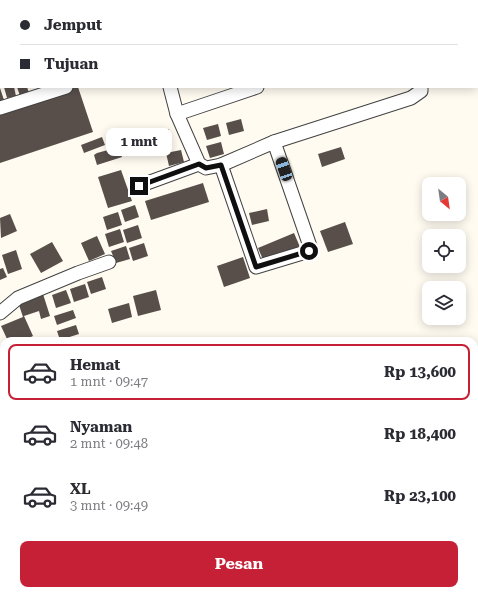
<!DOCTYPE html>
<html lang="id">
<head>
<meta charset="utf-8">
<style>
	:root { --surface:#fff; --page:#f7f7f7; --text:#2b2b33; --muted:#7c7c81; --line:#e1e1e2; --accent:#c62036 }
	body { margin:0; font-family:"Roboto Serif",serif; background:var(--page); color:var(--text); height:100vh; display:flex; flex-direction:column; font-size:15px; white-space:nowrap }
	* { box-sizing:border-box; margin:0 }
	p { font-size:13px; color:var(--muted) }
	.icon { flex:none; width:22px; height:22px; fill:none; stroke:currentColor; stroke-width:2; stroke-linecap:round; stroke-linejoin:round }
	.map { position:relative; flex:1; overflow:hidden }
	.side { position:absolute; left:0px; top:337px; width:478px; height:258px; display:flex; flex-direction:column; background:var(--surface); border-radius:12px 12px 0 0; box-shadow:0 2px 10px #0003 }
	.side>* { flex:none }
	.guide { position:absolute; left:0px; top:0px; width:478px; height:88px; box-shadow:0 2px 10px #0003; display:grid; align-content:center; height:88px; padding:0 20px; background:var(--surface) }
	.needle { width:26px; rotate:151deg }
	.buttons { position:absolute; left:422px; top:177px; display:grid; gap:8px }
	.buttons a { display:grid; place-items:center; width:44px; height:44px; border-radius:8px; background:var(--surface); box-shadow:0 2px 10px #0003; font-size:20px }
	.end { position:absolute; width:18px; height:18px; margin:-9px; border:5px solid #0f0f0f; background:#fff; box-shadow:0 0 0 2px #fff }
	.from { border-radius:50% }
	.bubble { position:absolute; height:28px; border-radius:8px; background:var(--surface); box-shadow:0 2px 10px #0003; font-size:13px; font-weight:700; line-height:28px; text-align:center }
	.car { position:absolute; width:12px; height:24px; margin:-12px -6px; border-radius:5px; box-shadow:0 0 3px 1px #0007; background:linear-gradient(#222 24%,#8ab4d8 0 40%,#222 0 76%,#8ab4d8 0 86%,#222 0) }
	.guide b { display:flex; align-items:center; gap:14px; height:38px; font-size:15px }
	.guide b+b { border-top:1px solid var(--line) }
	.guide i { width:10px; height:10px; background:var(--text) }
	ul { padding:7px 0 0; list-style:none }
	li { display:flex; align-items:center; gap:12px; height:56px; margin:0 8px 6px; padding:0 12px; border:2px solid transparent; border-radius:8px }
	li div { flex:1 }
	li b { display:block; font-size:15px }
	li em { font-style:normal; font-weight:700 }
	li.current { border-color:var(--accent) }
	li>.icon { width:36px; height:36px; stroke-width:1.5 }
	.action { display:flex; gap:8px; margin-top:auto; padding:8px 20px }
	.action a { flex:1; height:46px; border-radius:8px; background:var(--accent); color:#fff; font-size:16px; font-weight:700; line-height:46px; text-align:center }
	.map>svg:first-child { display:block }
	.building { fill:#584f4b }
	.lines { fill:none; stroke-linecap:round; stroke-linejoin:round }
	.minor-casing { stroke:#424242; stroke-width:15 }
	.minor { stroke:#fff; stroke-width:13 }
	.route { stroke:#0f0f0f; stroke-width:5 }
</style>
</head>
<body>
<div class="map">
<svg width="478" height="595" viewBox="0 0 478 595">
	<rect width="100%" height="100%" fill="#fffbf1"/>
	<g class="building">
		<polygon points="4,87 14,87 16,96 7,98"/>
		<polygon points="17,87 27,87 29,93 20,96"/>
		<polygon points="72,87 78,87 93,132 0,163 0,111"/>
		<polygon points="0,88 4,100 0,102"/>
		<polygon points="241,119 244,131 229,135 226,123"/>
		<polygon points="218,124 221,136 207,140 203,128"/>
		<polygon points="169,129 172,141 157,145 154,133"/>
		<polygon points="102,137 105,145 84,153 81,145"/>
		<polygon points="221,142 224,154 210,158 206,146"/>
		<polygon points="119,147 122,157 119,158 97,165 94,155 97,153"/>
		<polygon points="341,147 345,159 322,167 318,154"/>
		<polygon points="181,150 184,162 169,166 166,153"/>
		<polygon points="121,170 132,201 108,208 98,177"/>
		<polygon points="203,183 209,202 151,220 145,201"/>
		<polygon points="135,205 139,217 125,222 121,210"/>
		<polygon points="267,209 269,221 252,225 249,213"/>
		<polygon points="118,212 122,225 107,230 103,217"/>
		<polygon points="10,214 17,231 1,238 0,218"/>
		<polygon points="345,222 353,244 328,252 320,231"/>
		<polygon points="138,225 142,238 127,243 123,230"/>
		<polygon points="120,229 124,242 109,247 105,234"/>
		<polygon points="294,233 300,247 264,262 258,248"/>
		<polygon points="97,236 105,254 89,261 81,243"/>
		<polygon points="52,242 63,261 41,273 30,254"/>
		<polygon points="144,243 148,256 133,261 129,248"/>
		<polygon points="126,246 130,259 116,263 111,251"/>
		<polygon points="16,250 22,269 8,274 2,255"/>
		<polygon points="243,257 250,278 224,287 217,266"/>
		<polygon points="3,268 7,277 0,280 0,269"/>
		<polygon points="102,277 106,289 91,294 87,282"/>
		<polygon points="85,284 89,297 74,302 70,289"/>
		<polygon points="66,290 71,303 56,308 52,295"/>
		<polygon points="156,290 161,310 138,316 133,296"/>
		<polygon points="43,294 50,316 41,319 39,311 24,316 33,336 22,341 8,341 1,326 23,317 18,302"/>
		<polygon points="129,303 132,317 112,323 108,309"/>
		<polygon points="73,310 76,318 57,325 54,316"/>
		<polygon points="76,325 79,334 60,340 57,331"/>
		<polygon points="4,423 4,435 0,436 0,424"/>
		<polygon points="4,452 4,480 0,481 0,453"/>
		<polygon points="0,486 4,489 4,506 0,507"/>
		<polygon points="48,591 64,591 65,593 64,595 42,595 41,592"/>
		<polygon points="118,591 140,591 142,595 150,592 151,595 119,595"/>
	</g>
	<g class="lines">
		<defs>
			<g id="minor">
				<polyline points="135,0 137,1"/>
				<polyline points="198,0 199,1"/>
				<polyline points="117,1 120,0"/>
				<polyline points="354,1 357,0"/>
				<polyline points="0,37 1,37"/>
				<polyline points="170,87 177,114 199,164 206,168 221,165 274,142 411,98 421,91 421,87"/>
				<polyline points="0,108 66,87"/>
				<polyline points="177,114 257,87"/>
				<polyline points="221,165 256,267 309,251 311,249 274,142"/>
				<polyline points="139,186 199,164"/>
				<polyline points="0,313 18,298 78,273 109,262"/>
				<polyline points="0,390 4,399"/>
				<polyline points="474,445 478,443"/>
				<polyline points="0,516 4,514"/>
				<polyline points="84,591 85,595"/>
				<polyline points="233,591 233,595"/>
			</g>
		</defs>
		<use href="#minor" class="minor-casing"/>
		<use href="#minor" class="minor"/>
	</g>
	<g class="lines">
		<polyline class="route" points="139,186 199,164 206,168 221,165 256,267 309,251"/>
	</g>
</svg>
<div class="buttons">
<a><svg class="needle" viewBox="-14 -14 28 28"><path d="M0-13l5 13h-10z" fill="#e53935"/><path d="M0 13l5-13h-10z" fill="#7c7c81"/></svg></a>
<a><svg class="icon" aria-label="locate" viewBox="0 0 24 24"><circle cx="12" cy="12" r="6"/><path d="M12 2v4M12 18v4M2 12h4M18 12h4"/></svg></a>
<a><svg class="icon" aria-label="layers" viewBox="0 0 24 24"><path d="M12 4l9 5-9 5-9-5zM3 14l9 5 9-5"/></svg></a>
</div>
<i class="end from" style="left:309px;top:251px"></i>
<i class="end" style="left:139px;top:186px"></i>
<div class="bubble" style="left:106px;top:128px;width:66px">1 mnt</div>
<i class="car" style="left:284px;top:169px;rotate:341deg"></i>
<div class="guide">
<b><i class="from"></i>Jemput</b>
<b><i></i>Tujuan</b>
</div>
<section class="side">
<ul>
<li class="current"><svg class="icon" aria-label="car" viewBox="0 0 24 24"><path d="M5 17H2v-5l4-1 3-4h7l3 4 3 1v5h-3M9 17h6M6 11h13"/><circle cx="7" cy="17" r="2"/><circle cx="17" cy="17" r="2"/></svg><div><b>Hemat</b><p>1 mnt · 09:47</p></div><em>Rp 13,600</em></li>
<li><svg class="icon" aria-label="car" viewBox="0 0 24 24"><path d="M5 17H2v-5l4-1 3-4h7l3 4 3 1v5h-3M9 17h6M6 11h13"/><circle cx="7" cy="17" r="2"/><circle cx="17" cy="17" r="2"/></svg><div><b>Nyaman</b><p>2 mnt · 09:48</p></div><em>Rp 18,400</em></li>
<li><svg class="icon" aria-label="car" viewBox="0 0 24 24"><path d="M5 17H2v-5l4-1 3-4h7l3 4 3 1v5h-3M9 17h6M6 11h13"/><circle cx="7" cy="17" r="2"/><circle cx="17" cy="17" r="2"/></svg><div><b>XL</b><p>3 mnt · 09:49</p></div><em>Rp 23,100</em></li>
</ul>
<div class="action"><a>Pesan</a></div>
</section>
</div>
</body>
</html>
